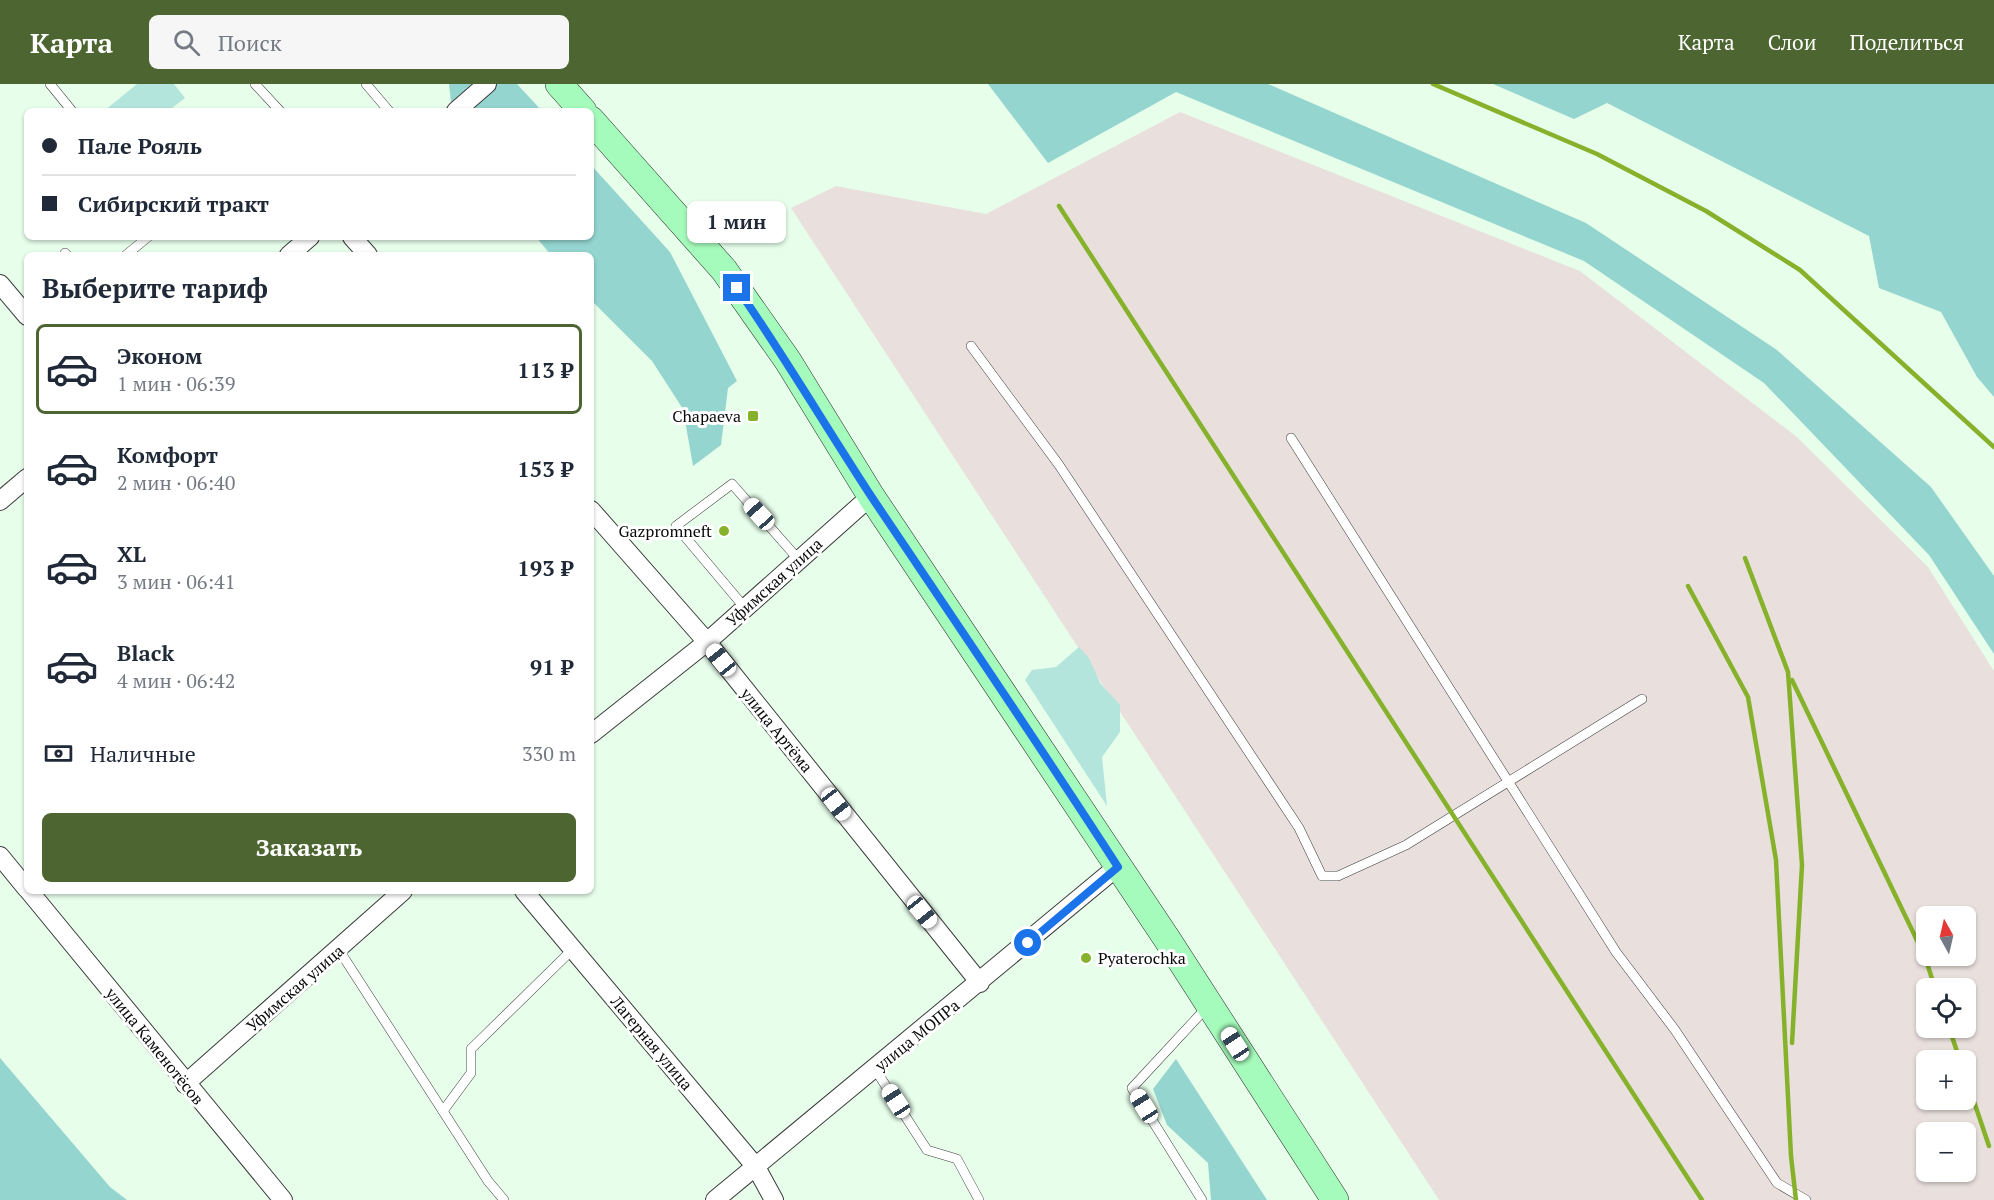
<!DOCTYPE html>
<html lang="ru">
<head>
<meta charset="utf-8">
<style>
	:root { --surface:#fff; --page:#f6f6f7; --text:#1f2937; --muted:#747a83; --line:#e0e1e3; --accent:#4d6631 }
	body { margin:0; font-family:"PT Serif",serif; background:var(--page); color:var(--text); height:100vh; display:flex; flex-direction:column; font-size:22px; white-space:nowrap }
	* { box-sizing:border-box; margin:0 }
	p { font-size:20px; color:var(--muted) }
	.icon { flex:none; width:33px; height:33px; fill:none; stroke:currentColor; stroke-width:2; stroke-linecap:round; stroke-linejoin:round }
	.map { position:relative; flex:1; overflow:hidden }
	.drawer { position:absolute; left:24px; top:168px; width:570px; height:642px; display:flex; flex-direction:column; background:var(--surface); border-radius:9px; box-shadow:0 2px 4px #0004 }
	.drawer>* { flex:none }
	.guide { position:absolute; left:24px; top:24px; width:570px; height:132px; border-radius:9px; box-shadow:0 2px 4px #0004; display:grid; align-content:center; height:132px; padding:0 18px; background:var(--surface) }
	.needle { width:39px; rotate:352deg }
	.fabs { position:absolute; left:1916px; top:822px; display:grid; gap:12px }
	.fabs a { display:grid; place-items:center; width:60px; height:60px; border-radius:9px; background:var(--surface); box-shadow:0 2px 4px #0004; font-size:30px }
	.end { position:absolute; width:27px; height:27px; margin:-14px; border:8px solid #1a73e8; background:#fff; box-shadow:0 0 0 3px #fff }
	.from { border-radius:50% }
	.bubble { position:absolute; height:42px; border-radius:9px; background:var(--surface); box-shadow:0 2px 4px #0004; font-size:20px; font-weight:600; line-height:42px; text-align:center }
	.car { position:absolute; width:18px; height:36px; margin:-18px -9px; border-radius:8px; box-shadow:0 0 4px 2px #0007; background:linear-gradient(#fff 24%,#345 0 40%,#fff 0 76%,#345 0 86%,#fff 0) }
	.guide b { display:flex; align-items:center; gap:21px; height:57px; font-size:22px }
	.guide b+b { border-top:2px solid var(--line) }
	.guide i { width:15px; height:15px; background:var(--text) }
	ul { padding:0; list-style:none }
	li { display:flex; align-items:center; gap:18px; height:90px; margin:0 12px 9px; padding:0 6px; border:3px solid transparent; border-radius:9px }
	li div { flex:1 }
	li b { display:block; font-size:22px }
	li em { font-style:normal; font-weight:600 }
	li.current { border-color:var(--accent) }
	li>.icon { width:54px; height:54px; stroke-width:1.5 }
	h2 { padding:0 18px; font-size:27px; line-height:72px }
	.pay { display:flex; align-items:center; gap:15px; height:66px; padding:0 18px; font-size:22px }
	.pay p { margin-inline-start:auto }
	.action { display:flex; gap:12px; margin-top:auto; padding:12px 18px }
	.action a { flex:1; height:69px; border-radius:9px; background:var(--accent); color:#fff; font-size:24px; font-weight:600; line-height:69px; text-align:center }
	header { display:flex; align-items:center; gap:36px; box-sizing:border-box; height:84px; padding:0 30px; background:var(--accent); color:#fff }
	header strong { font-size:28px }
	nav { display:flex; gap:33px; margin-inline-start:auto; font-size:21px }
	.search { width:420px; height:54px; background:var(--page); display:flex; align-items:center; gap:15px; box-sizing:border-box; padding:0 21px; border-radius:9px; color:var(--muted); font-size:22px }
	.map>svg:first-child { display:block }
	.industrial { fill:#e9e0dd; fill-rule:evenodd }
	.green { fill:#b4e5dd }
	.forest { fill:#94d5cf }
	.lines { fill:none; stroke-linecap:round; stroke-linejoin:round }
	.lane-casing { stroke:#3c3c3c; stroke-width:10 }
	.street-casing { stroke:#3c3c3c; stroke-width:20 }
	.secondary-casing { stroke:#2b2b2b; stroke-width:28 }
	.lane { stroke:#fff; stroke-width:9 }
	.street { stroke:#fff; stroke-width:18 }
	.secondary { stroke:#a5fbbb; stroke-width:27 }
	.rail { stroke:#86b12a; stroke-width:4.5 }
	.route { stroke:#1a73e8; stroke-width:8 }
	.poi-dot { fill:#86b12a; stroke:#fff; stroke-width:2 }
	.labels { text-anchor:middle; stroke-width:6; stroke-linejoin:round; paint-order:stroke }
	.poi-label { font-size:16px; fill:#090909; stroke:#fff; text-anchor:end }
	.street-label { font-size:16px; fill:#090909; stroke:#fff }
</style>
</head>
<body>
<header>
<strong>Карта</strong>
<div class="search"><svg class="icon" aria-label="search" viewBox="0 0 24 24"><circle cx="10" cy="10" r="6"/><path d="M15 15l6 6"/></svg>Поиск</div>
<nav><a>Карта</a><a>Слои</a><a>Поделиться</a></nav>
</header>
<div class="map">
<svg width="1994" height="1116" viewBox="0 0 1994 1116">
	<rect width="100%" height="100%" fill="#e7feeb"/>
	<path class="industrial" d="M 1180,28 L 1580,187 L 1797,353 L 1928,483 L 1994,587 L 1994,1116 L 1439,1116 L 791,124 L 836,102 L 986,130 ZM 1926,832 L 1965,832 L 1965,872 L 1926,872 ZM 1926,904 L 1965,904 L 1965,944 L 1926,944 ZM 1926,976 L 1965,976 L 1965,1016 L 1926,1016 ZM 1926,1048 L 1965,1048 L 1965,1088 L 1926,1088 Z"/>
	<g class="green">
		<polygon points="137,0 174,0 185,14 168,27 104,27"/>
		<polygon points="1079,563 1089,574 1100,599 1120,621 1120,648 1102,673 1107,722 1025,596 1032,586 1056,583"/>
	</g>
	<g class="forest">
		<polygon points="449,0 517,0 542,27 452,27"/>
		<polygon points="988,0 1268,0 1586,139 1777,266 1931,403 1994,492 1994,570 1929,471 1764,299 1584,177 1176,8 1048,79"/>
		<polygon points="1493,0 1994,0 1994,313 1977,293 1941,228 1879,204 1869,152 1607,19 1574,35"/>
		<polygon points="591,81 670,168 737,297 728,304 721,361 693,382 683,325 652,277 591,216 591,171 551,171 536,153 591,153"/>
		<polygon points="0,974 110,1103 127,1116 0,1116"/>
		<polygon points="1176,975 1267,1116 1211,1116 1208,1079 1167,1041 1153,1005"/>
	</g>
	<g class="lines">
		<defs>
			<g id="lane">
				<polyline points="50,0 72,27"/>
				<polyline points="255,0 280,27"/>
				<polyline points="366,0 389,27"/>
				<polyline points="65,169 67,171"/>
				<polyline points="126,171 148,153"/>
				<polyline points="971,262 1059,381 1299,744 1322,792 1338,792 1406,761 1642,615"/>
				<polyline points="1291,354 1616,868 1675,946 1777,1099 1806,1116"/>
				<polyline points="745,524 676,442 732,400 799,476"/>
				<polyline points="339,866 488,1097 504,1116"/>
				<polyline points="875,985 927,1066 957,1075 979,1116"/>
				<polyline points="443,1027 471,989 471,965 573,865"/>
				<polyline points="1202,1116 1132,1004 1208,922"/>
			</g>
			<g id="street">
				<polyline points="456,27 487,0"/>
				<polyline points="352,153 368,171"/>
				<polyline points="289,171 310,153"/>
				<polyline points="0,200 27,232"/>
				<polyline points="0,417 27,394"/>
				<polyline points="591,426 707,558 980,899"/>
				<polyline points="591,650 707,558 871,412"/>
				<polyline points="0,772 27,805"/>
				<polyline points="29,807 283,1116"/>
				<polyline points="524,807 756,1083 774,1116"/>
				<polyline points="185,1000 403,807"/>
				<polyline points="715,1116 1117,783"/>
			</g>
			<g id="secondary">
				<polyline points="559,0 583,27"/>
				<polyline points="591,36 724,186 788,277 871,412 1167,855 1335,1116"/>
			</g>
		</defs>
		<use href="#lane" class="lane-casing"/>
		<use href="#street" class="street-casing"/>
		<use href="#secondary" class="secondary-casing"/>
		<use href="#lane" class="lane"/>
		<use href="#street" class="street"/>
		<use href="#secondary" class="secondary"/>
		<g class="rail">
			<polyline points="1433,0 1597,70 1706,127 1800,186 1994,363"/>
			<polyline points="1059,122 1702,1116"/>
			<polyline points="1745,474 1788,588 1802,781 1792,959"/>
			<polyline points="1688,502 1748,613 1776,776 1791,1072 1796,1116"/>
			<polyline points="1792,596 1925,873 1935,904"/>
			<polyline points="1949,944 1960,976"/>
			<polyline points="1965,991 1989,1062"/>
		</g>
	</g>
	<g class="lines">
		<path class="route" d="M 737,204 C 785,273 827,345 873,415 C 955,537 1038,659 1118,783 L 1028,859"/>
	</g>
	<g class="poi-dot">
		<rect x="747" y="326" width="12" height="12" rx="3"/>
		<circle cx="724" cy="447" r="6"/>
		<circle cx="1086" cy="874" r="6"/>
	</g>
	<g class="labels">
		<g class="poi-label">
			<text x="741" y="338">Chapaeva</text>
			<text x="712" y="453">Gazpromneft</text>
			<text x="1098" y="880" text-anchor="start">Pyaterochka</text>
		</g>
		<g class="street-label">
			<text transform="translate(774 498) rotate(-42)" y="6">Уфимская улица</text>
			<text transform="translate(777 646) rotate(51)" y="6">улица Артёма</text>
			<text transform="translate(295 904) rotate(-41)" y="6">Уфимская улица</text>
			<text transform="translate(917 951) rotate(-39)" y="6">улица МОПРа</text>
			<text transform="translate(652 959) rotate(50)" y="6">Лагерная улица</text>
			<text transform="translate(155 962) rotate(51)" y="6">улица Каменотёсов</text>
		</g>
	</g>
</svg>
<div class="fabs">
<a><svg class="needle" viewBox="-14 -14 28 28"><path d="M0-13l5 13h-10z" fill="#e53935"/><path d="M0 13l5-13h-10z" fill="#747a83"/></svg></a>
<a><svg class="icon" aria-label="locate" viewBox="0 0 24 24"><circle cx="12" cy="12" r="6"/><path d="M12 2v4M12 18v4M2 12h4M18 12h4"/></svg></a>
<a>+</a>
<a>−</a>
</div>
<i class="end from" style="left:1028px;top:859px"></i>
<i class="end" style="left:737px;top:204px"></i>
<div class="bubble" style="left:687px;top:117px;width:99px">1 мин</div>
<i class="car" style="left:759px;top:430px;rotate:318deg"></i>
<i class="car" style="left:721px;top:576px;rotate:321deg"></i>
<i class="car" style="left:836px;top:720px;rotate:142deg"></i>
<i class="car" style="left:922px;top:828px;rotate:141deg"></i>
<i class="car" style="left:1235px;top:960px;rotate:327deg"></i>
<i class="car" style="left:896px;top:1017px;rotate:327deg"></i>
<i class="car" style="left:1144px;top:1022px;rotate:328deg"></i>
<div class="guide">
<b><i class="from"></i>Пале Рояль</b>
<b><i></i>Сибирский тракт</b>
</div>
<section class="drawer">
<h2>Выберите тариф</h2>
<ul>
<li class="current"><svg class="icon" aria-label="car" viewBox="0 0 24 24"><path d="M5 17H2v-5l4-1 3-4h7l3 4 3 1v5h-3M9 17h6M6 11h13"/><circle cx="7" cy="17" r="2"/><circle cx="17" cy="17" r="2"/></svg><div><b>Эконом</b><p>1 мин · 06:39</p></div><em>113 ₽</em></li>
<li><svg class="icon" aria-label="car" viewBox="0 0 24 24"><path d="M5 17H2v-5l4-1 3-4h7l3 4 3 1v5h-3M9 17h6M6 11h13"/><circle cx="7" cy="17" r="2"/><circle cx="17" cy="17" r="2"/></svg><div><b>Комфорт</b><p>2 мин · 06:40</p></div><em>153 ₽</em></li>
<li><svg class="icon" aria-label="car" viewBox="0 0 24 24"><path d="M5 17H2v-5l4-1 3-4h7l3 4 3 1v5h-3M9 17h6M6 11h13"/><circle cx="7" cy="17" r="2"/><circle cx="17" cy="17" r="2"/></svg><div><b>XL</b><p>3 мин · 06:41</p></div><em>193 ₽</em></li>
<li><svg class="icon" aria-label="car" viewBox="0 0 24 24"><path d="M5 17H2v-5l4-1 3-4h7l3 4 3 1v5h-3M9 17h6M6 11h13"/><circle cx="7" cy="17" r="2"/><circle cx="17" cy="17" r="2"/></svg><div><b>Black</b><p>4 мин · 06:42</p></div><em>91 ₽</em></li>
</ul>
<div class="pay"><svg class="icon" aria-label="cash" viewBox="0 0 24 24"><path d="M3 7h18v10H3z"/><circle cx="12" cy="12" r="2"/></svg>Наличные<p>330 m</p></div>
<div class="action"><a>Заказать</a></div>
</section>
</div>
</body>
</html>
